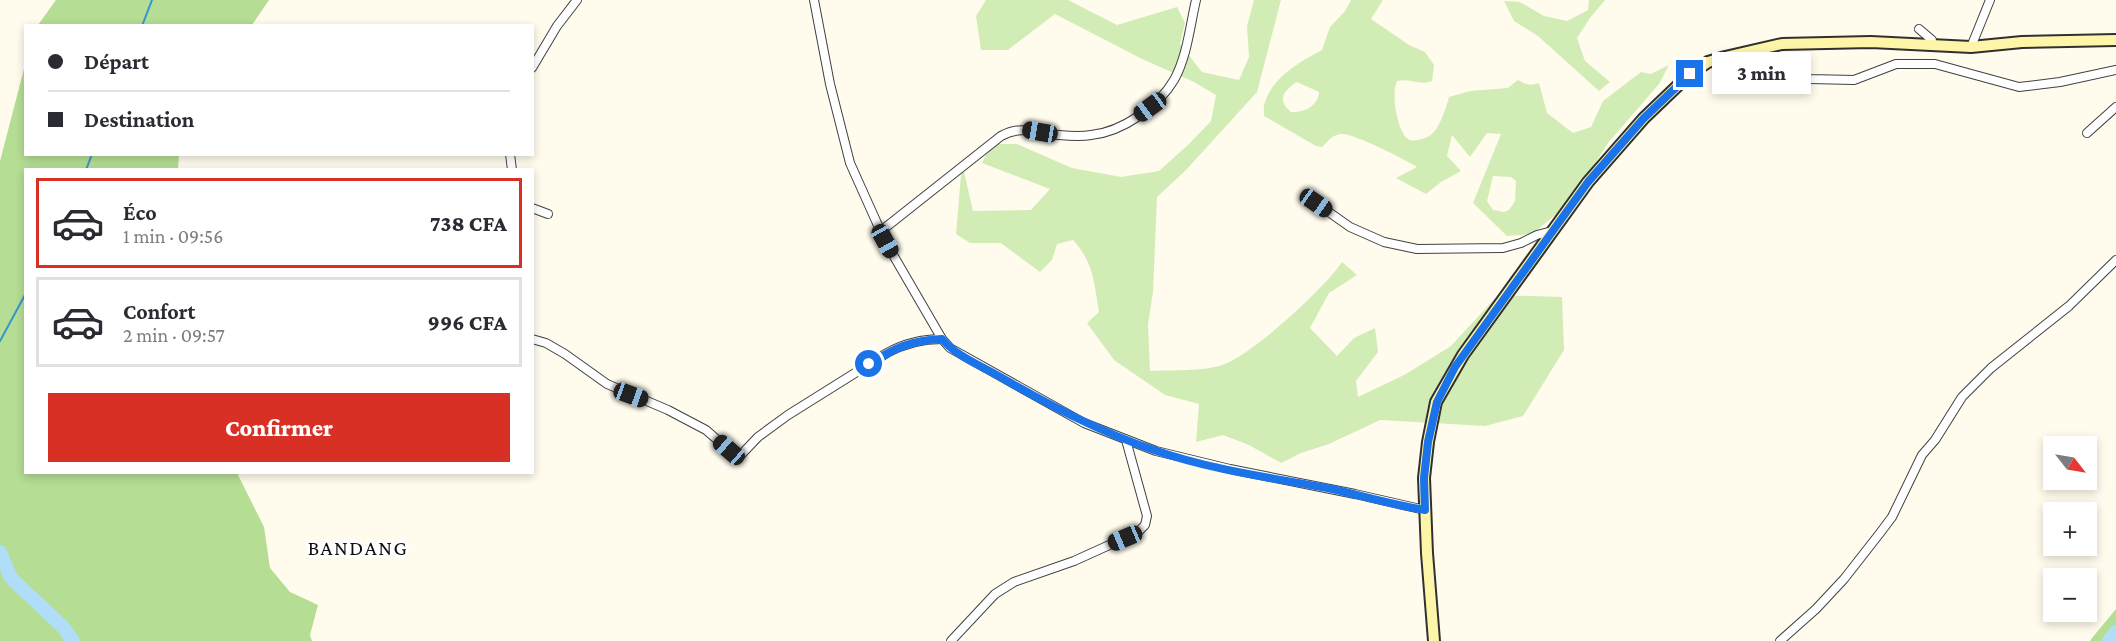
<!DOCTYPE html>
<html lang="fr">
<head>
<meta charset="utf-8">
<style>
	:root { --surface:#fff; --page:#f2f2f3; --text:#2b2b33; --muted:#7c7c81; --line:#e1e1e2; --accent:#d93025 }
	body { margin:0; font-family:"Crimson Pro",serif; background:var(--page); color:var(--text); height:100vh; display:flex; flex-direction:column; font-size:22px; white-space:nowrap }
	* { box-sizing:border-box; margin:0 }
	p { font-size:20px; color:var(--muted) }
	.icon { flex:none; width:33px; height:33px; fill:none; stroke:currentColor; stroke-width:2; stroke-linecap:round; stroke-linejoin:round }
	.map { position:relative; flex:1; overflow:hidden }
	.side { position:absolute; left:24px; top:168px; width:510px; height:306px; display:flex; flex-direction:column; background:var(--surface); border-radius:0px; box-shadow:0 3px 9px #0003 }
	.side>* { flex:none }
	.top-card { position:absolute; left:24px; top:24px; width:510px; height:132px; border-radius:0px; box-shadow:0 3px 9px #0003; display:grid; align-content:center; height:132px; padding:0 24px; background:var(--surface) }
	.needle { width:39px; rotate:121deg }
	.tools { position:absolute; left:2043px; top:436px; display:grid; gap:12px }
	.tools a { display:grid; place-items:center; width:54px; height:54px; border-radius:0px; background:var(--surface); box-shadow:0 3px 9px #0003; font-size:30px }
	.end { position:absolute; width:27px; height:27px; margin:-14px; border:8px solid #1a73e8; background:#fff; box-shadow:0 0 0 3px #fff }
	.from { border-radius:50% }
	.bubble { position:absolute; height:42px; border-radius:0px; background:var(--surface); box-shadow:0 3px 9px #0003; font-size:20px; font-weight:800; line-height:42px; text-align:center }
	.car { position:absolute; width:18px; height:36px; margin:-18px -9px; border-radius:8px; box-shadow:0 0 4px 2px #0007; background:linear-gradient(#222 24%,#8ab4d8 0 40%,#222 0 76%,#8ab4d8 0 86%,#222 0) }
	.top-card b { display:flex; align-items:center; gap:21px; height:57px; font-size:22px }
	.top-card b+b { border-top:2px solid var(--line) }
	.top-card i { width:15px; height:15px; background:var(--text) }
	ul { padding:10px 0 0; list-style:none }
	li { display:flex; align-items:center; gap:18px; height:90px; margin:0 12px 9px; padding:0 12px; border:3px solid var(--line); border-radius:0px }
	li div { flex:1 }
	li b { display:block; font-size:22px }
	li em { font-style:normal; font-weight:800 }
	li.active { border-color:var(--accent) }
	li>.icon { width:54px; height:54px; stroke-width:1.5 }
	.button { display:flex; gap:12px; margin-top:auto; padding:12px 24px }
	.button a { flex:1; height:69px; border-radius:0px; background:var(--accent); color:#fff; font-size:24px; font-weight:800; line-height:69px; text-align:center }
	.map>svg:first-child { display:block }
	.green { fill:#d2ecb6; fill-rule:evenodd }
	.forest { fill:#b5dd94 }
	.lines { fill:none; stroke-linecap:round; stroke-linejoin:round }
	.stream { stroke:#3395d4; stroke-width:2 }
	.river { stroke:#b0def9; stroke-width:14 }
	.minor-casing { stroke:#414141; stroke-width:10 }
	.secondary-casing { stroke:#303030; stroke-width:14 }
	.minor { stroke:#fff; stroke-width:8 }
	.secondary { stroke:#fff5a9; stroke-width:10 }
	.route { stroke:#1a73e8; stroke-width:8 }
	.labels { text-anchor:middle; stroke-width:6; stroke-linejoin:round; paint-order:stroke }
	.quarter-label { font-size:21px; letter-spacing:1.5px; fill:#0e0e0e; stroke:#fff }
</style>
</head>
<body>
<div class="map">
<svg width="2116" height="641" viewBox="0 0 2116 641">
	<rect width="100%" height="100%" fill="#fffcee"/>
	<g class="green">
		<path d="M 986,0 L 1068,0 L 1117,25 L 1177,7 L 1185,23 L 1180,44 L 1202,72 L 1239,80 L 1249,57 L 1247,26 L 1254,0 L 1281,0 L 1257,92 L 1186,170 L 1157,197 L 1153,292 L 1148,325 L 1150,371 C 1169,370 1202,371 1219,366 C 1248,359 1325,288 1342,262 L 1357,275 L 1329,293 L 1310,328 L 1337,356 L 1354,338 L 1375,328 L 1378,352 L 1356,381 L 1358,397 L 1406,374 L 1451,346 L 1498,295 L 1562,297 L 1564,350 L 1523,416 L 1485,426 L 1380,420 L 1329,444 L 1301,453 L 1281,463 L 1249,445 L 1223,435 L 1196,442 L 1199,404 L 1165,395 L 1114,360 L 1087,323 L 1099,312 C 1094,283 1094,263 1073,240 L 1057,244 L 1052,260 L 1040,272 L 1001,243 L 970,243 L 956,234 L 962,163 L 973,211 L 1031,210 L 1050,189 L 982,163 L 991,144 L 1017,144 L 1072,168 L 1121,177 L 1159,171 L 1189,144 L 1211,121 L 1216,95 L 1192,81 L 1142,59 L 1055,14 L 1008,50 L 981,50 L 976,16 Z"/>
		<path d="M 1351,0 L 1383,0 L 1371,19 L 1409,45 L 1425,52 L 1434,65 L 1432,81 C 1421,86 1409,78 1397,81 C 1391,93 1397,131 1408,139 C 1412,142 1418,140 1422,139 C 1429,137 1433,134 1437,128 C 1442,119 1446,108 1449,97 L 1470,91 L 1508,88 L 1518,80 C 1526,85 1530,86 1539,83 L 1547,113 L 1573,133 L 1591,127 L 1603,101 L 1641,72 L 1651,74 L 1669,65 L 1659,84 L 1608,143 L 1569,204 L 1532,234 L 1507,236 L 1473,203 L 1501,134 L 1487,133 L 1470,157 L 1452,135 L 1447,156 L 1461,171 L 1441,182 L 1426,194 L 1396,178 L 1417,167 C 1404,159 1355,134 1342,134 C 1333,134 1328,141 1322,147 L 1316,146 L 1264,116 C 1264,112 1263,106 1265,102 C 1273,77 1301,61 1322,50 L 1330,27 L 1345,11 ZM 1297,82 L 1319,92 C 1318,106 1304,113 1291,112 C 1277,100 1283,91 1297,82 ZM 1493,176 L 1511,177 L 1516,181 L 1515,201 L 1509,210 L 1504,212 L 1493,210 L 1487,201 Z"/>
		<polygon points="1589,0 1605,0 1590,18 1577,38 1585,61 1610,82 1599,91 1538,36 1514,21 1504,1 1520,2 1544,16 1567,21 1588,10"/>
	</g>
	<g class="forest">
		<polygon points="56,0 269,0 252,25 38,25"/>
		<polygon points="25,65 26,154 179,155 178,169 26,170 26,472 237,473 264,527 270,568 290,592 318,605 310,635 312,641 0,641 0,161"/>
		<polygon points="2116,609 2116,641 2090,641 2092,638"/>
	</g>
	<g class="lines">
		<g class="stream">
			<polyline points="142,26 152,0"/>
			<polyline points="86,170 92,154"/>
			<polyline points="0,341 26,293"/>
		</g>
		<g class="river">
			<polyline points="0,552 11,578 63,627 73,641"/>
			<polyline points="2109,641 2116,632"/>
		</g>
		<defs>
			<g id="minor">
				<polyline points="814,0 830,84 850,163 885,241 942,339 950,348 1084,423 1156,451 1230,469 1355,494 1425,510"/>
				<polyline points="1919,29 1932,40 1932,46"/>
				<polyline points="1971,47 1990,0"/>
				<polyline points="532,68 557,26 577,0"/>
				<polyline points="1776,76 1809,79 1854,80 1896,64 1935,64 2019,87 2060,82 2116,70"/>
				<polyline points="2087,133 2116,107"/>
				<polyline points="510,154 512,170"/>
				<polyline points="1316,203 1350,227 1384,242 1417,249 1503,248 1521,243 1537,235 1552,231"/>
				<polyline points="532,208 548,214"/>
				<path d="M 881,231 L 1001,136 C 1023,124 1036,134 1059,135 C 1069,136 1081,137 1091,135 C 1122,132 1158,107 1174,80 C 1187,57 1190,26 1196,0"/>
				<path d="M 532,339 L 546,343 L 565,354 L 607,384 L 668,410 L 706,430 L 729,450 L 737,459 L 758,437 L 788,415 L 887,353 C 905,343 921,339 942,339"/>
				<polyline points="951,641 995,594 1014,582 1074,561 1138,532 1145,525 1147,516 1126,440"/>
				<polyline points="1780,641 1816,609 1844,579 1880,533 1892,517 1922,455 1935,440 1962,397 1991,368 2069,306 2116,260"/>
			</g>
			<polyline id="secondary" points="1434,641 1427,553 1424,478 1428,442 1436,402 1463,355 1588,182 1644,118 1690,74 1708,62 1725,57 1782,44 1871,42 1971,47 2022,42 2116,40"/>
		</defs>
		<use href="#minor" class="minor-casing"/>
		<use href="#secondary" class="secondary-casing"/>
		<use href="#minor" class="minor"/>
		<use href="#secondary" class="secondary"/>
	</g>
	<g class="lines">
		<path class="route" d="M 869,364 C 895,348 911,340 942,339 C 957,357 982,366 1002,378 C 1051,406 1100,432 1154,450 C 1211,470 1273,478 1332,489 C 1363,496 1393,505 1425,510 L 1424,478 L 1428,442 L 1437,402 L 1455,367 L 1588,182 L 1644,118 L 1690,74"/>
	</g>
	<g class="labels">
		<g class="quarter-label">
			<text x="358" y="555">BANDANG</text>
		</g>
	</g>
</svg>
<div class="tools">
<a><svg class="needle" viewBox="-14 -14 28 28"><path d="M0-13l5 13h-10z" fill="#e53935"/><path d="M0 13l5-13h-10z" fill="#7c7c81"/></svg></a>
<a>+</a>
<a>−</a>
</div>
<i class="end from" style="left:869px;top:364px"></i>
<i class="end" style="left:1690px;top:74px"></i>
<div class="bubble" style="left:1712px;top:52px;width:99px">3 min</div>
<i class="car" style="left:1150px;top:107px;rotate:234deg"></i>
<i class="car" style="left:1040px;top:132px;rotate:280deg"></i>
<i class="car" style="left:1316px;top:203px;rotate:125deg"></i>
<i class="car" style="left:885px;top:241px;rotate:151deg"></i>
<i class="car" style="left:631px;top:395px;rotate:110deg"></i>
<i class="car" style="left:729px;top:450px;rotate:311deg"></i>
<i class="car" style="left:1125px;top:538px;rotate:247deg"></i>
<div class="top-card">
<b><i class="from"></i>Départ</b>
<b><i></i>Destination</b>
</div>
<section class="side">
<ul>
<li class="active"><svg class="icon" aria-label="car" viewBox="0 0 24 24"><path d="M5 17H2v-5l4-1 3-4h7l3 4 3 1v5h-3M9 17h6M6 11h13"/><circle cx="7" cy="17" r="2"/><circle cx="17" cy="17" r="2"/></svg><div><b>Éco</b><p>1 min · 09:56</p></div><em>738 CFA</em></li>
<li><svg class="icon" aria-label="car" viewBox="0 0 24 24"><path d="M5 17H2v-5l4-1 3-4h7l3 4 3 1v5h-3M9 17h6M6 11h13"/><circle cx="7" cy="17" r="2"/><circle cx="17" cy="17" r="2"/></svg><div><b>Confort</b><p>2 min · 09:57</p></div><em>996 CFA</em></li>
</ul>
<div class="button"><a>Confirmer</a></div>
</section>
</div>
</body>
</html>
